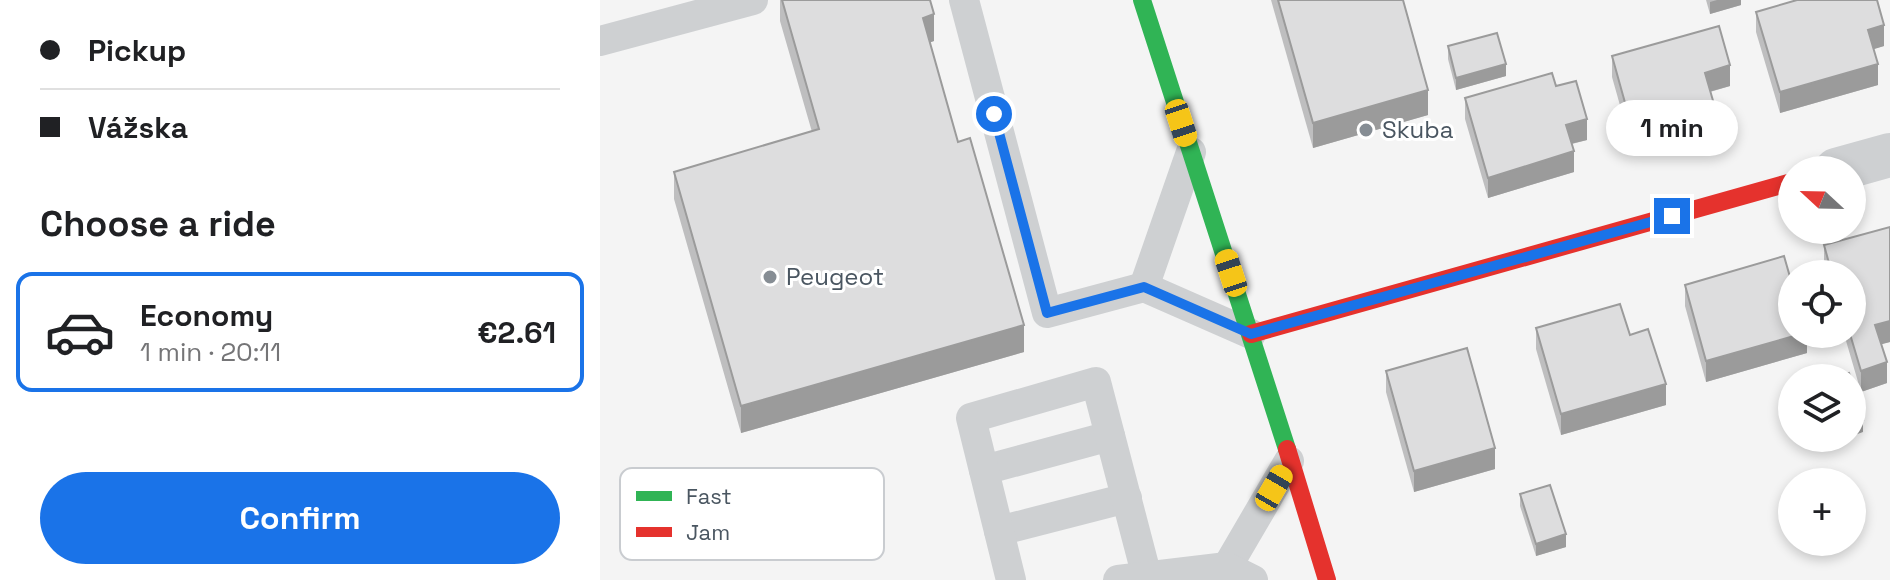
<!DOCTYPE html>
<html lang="en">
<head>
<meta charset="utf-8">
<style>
	:root { --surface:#fff; --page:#f6f6f6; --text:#202124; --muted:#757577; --line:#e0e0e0; --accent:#1a73e8 }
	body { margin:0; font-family:"Space Grotesk",sans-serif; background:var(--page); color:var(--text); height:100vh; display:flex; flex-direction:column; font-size:30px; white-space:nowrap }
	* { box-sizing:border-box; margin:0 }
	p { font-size:26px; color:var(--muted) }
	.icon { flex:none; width:44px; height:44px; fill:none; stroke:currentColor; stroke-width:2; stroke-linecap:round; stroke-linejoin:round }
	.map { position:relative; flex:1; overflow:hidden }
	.details { display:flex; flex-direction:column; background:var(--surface); width:600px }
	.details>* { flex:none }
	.banner { display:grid; align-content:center; height:176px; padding:0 40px; background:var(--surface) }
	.needle { width:52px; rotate:292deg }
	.controls { position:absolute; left:1178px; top:156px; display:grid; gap:16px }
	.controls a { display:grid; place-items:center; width:88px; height:88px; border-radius:50%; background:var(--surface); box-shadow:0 4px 12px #0003; font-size:40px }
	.end { position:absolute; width:36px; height:36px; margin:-18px; border:10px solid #1a73e8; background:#fff; box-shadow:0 0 0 4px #fff }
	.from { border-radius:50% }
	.bubble { position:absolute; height:56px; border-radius:28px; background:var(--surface); box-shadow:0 4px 12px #0003; font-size:26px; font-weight:800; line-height:56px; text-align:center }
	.car { position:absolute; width:24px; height:48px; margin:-24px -12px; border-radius:10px; box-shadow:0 0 6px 2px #0007; background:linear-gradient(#f5c518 24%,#345 0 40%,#f5c518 0 76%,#345 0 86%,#f5c518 0) }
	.banner b { display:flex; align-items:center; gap:28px; height:76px; font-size:30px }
	.banner b+b { border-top:2px solid var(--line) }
	.banner i { width:20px; height:20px; background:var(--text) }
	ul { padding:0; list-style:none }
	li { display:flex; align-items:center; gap:24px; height:120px; margin:0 16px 12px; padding:0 24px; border:4px solid transparent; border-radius:16px }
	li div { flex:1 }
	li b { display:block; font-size:30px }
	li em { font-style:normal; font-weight:800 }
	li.current { border-color:var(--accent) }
	li>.icon { width:72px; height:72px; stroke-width:1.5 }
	h2 { padding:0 40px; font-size:36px; line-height:96px }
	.button { display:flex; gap:16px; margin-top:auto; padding:16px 40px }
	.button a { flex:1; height:92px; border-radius:48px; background:var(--accent); color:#fff; font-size:32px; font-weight:800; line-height:92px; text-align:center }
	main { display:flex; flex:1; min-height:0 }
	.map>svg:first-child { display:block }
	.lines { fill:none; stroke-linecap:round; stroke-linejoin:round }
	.lane { stroke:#ced0d2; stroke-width:30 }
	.street { stroke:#ced0d2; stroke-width:44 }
	.fast { stroke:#30b455; stroke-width:18 }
	.jam { stroke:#e5322d; stroke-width:18 }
	.wall { fill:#bebebf }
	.shaded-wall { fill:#9b9b9b }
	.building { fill:#ddddde; stroke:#9b9b9b; stroke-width:2 }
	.route { stroke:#1a73e8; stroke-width:10 }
	.poi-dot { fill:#868d94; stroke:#fff; stroke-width:3 }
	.labels { text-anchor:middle; stroke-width:6; stroke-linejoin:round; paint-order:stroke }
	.poi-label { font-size:24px; fill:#4a5661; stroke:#fff; text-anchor:start }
	.key { fill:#fff; stroke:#c9ccd0; stroke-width:2 }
	.key-label { font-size:22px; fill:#4a5661 }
</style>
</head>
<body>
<main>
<section class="details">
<div class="banner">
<b><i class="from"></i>Pickup</b>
<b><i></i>Vážska</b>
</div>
<h2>Choose a ride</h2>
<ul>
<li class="current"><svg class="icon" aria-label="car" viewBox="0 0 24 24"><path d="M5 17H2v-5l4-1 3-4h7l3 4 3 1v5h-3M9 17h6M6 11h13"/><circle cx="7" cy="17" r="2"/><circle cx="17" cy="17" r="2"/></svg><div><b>Economy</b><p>1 min · 20:11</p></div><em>€2.61</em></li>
</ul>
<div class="button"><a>Confirm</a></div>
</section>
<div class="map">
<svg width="1290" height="580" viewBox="0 0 1290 580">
	<rect width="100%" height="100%" fill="#f4f4f4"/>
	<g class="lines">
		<g class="lane">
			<polyline points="364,0 447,313 544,287 651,334"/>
			<polyline points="0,41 153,0"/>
			<polyline points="544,287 591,152"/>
			<polyline points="384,470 510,436"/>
			<polyline points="399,531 527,498"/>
			<polyline points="627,567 689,461"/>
			<polyline points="411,580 371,418 496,382 547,577"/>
			<polyline points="518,580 627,567 653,580"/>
		</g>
		<polyline class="street" points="1236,170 1290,155"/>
		<polyline class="fast" points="542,0 687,449"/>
		<g class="jam">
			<polyline points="651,334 1192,182"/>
			<polyline points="687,449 727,580"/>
		</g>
	</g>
	<g class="wall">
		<polygon points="180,0 330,0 334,41 330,42 358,142 424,352 141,433 74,199 74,172 212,132 180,21"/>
		<polygon points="671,0 803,0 828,115 713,148"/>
		<polygon points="1106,0 1141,0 1141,5 1110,14"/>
		<polygon points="1156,12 1284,46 1273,49 1278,85 1180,113 1156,32"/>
		<polygon points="848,46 906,76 856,90 848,59"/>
		<polygon points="1012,56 1130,86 1110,92 1116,132 1034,155 1012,77"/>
		<polygon points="956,86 987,140 972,144 974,172 888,198 865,119 865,98"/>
		<polygon points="1290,227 1290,342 1281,344 1287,362 1287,383 1261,392 1244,334 1252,334 1252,274 1226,274 1224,266 1224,245"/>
		<polygon points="1085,285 1207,334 1207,353 1106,382 1085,306"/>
		<polygon points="936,328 1030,335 1066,405 961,435 936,349"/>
		<polygon points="786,371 895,469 814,492 786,392"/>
		<polygon points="920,494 966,547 936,556 920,506"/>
	</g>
	<g class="shaded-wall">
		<polygon points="1117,0 1141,0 1141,5 1110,14 1110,2"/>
		<polygon points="334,14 334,41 323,45 323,18"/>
		<polygon points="1284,25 1284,46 1268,51 1268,30"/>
		<polygon points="906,64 906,76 856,90 856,78"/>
		<polygon points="1278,64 1278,85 1180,113 1180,92"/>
		<polygon points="1130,65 1130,86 1105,93 1105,73"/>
		<polygon points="828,90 828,115 713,148 713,123"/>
		<polygon points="1116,111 1116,132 1034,155 1034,135"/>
		<polygon points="987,119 987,140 966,145 966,125"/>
		<polygon points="974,151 974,172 888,198 888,178"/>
		<polygon points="1290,321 1290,342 1275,346 1275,325"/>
		<polygon points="424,325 424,352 141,433 141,406"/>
		<polygon points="1201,334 1207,334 1207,353 1106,382 1106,361"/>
		<polygon points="1287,362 1287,383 1261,392 1261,371"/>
		<polygon points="1066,384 1066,405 961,435 961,414"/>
		<polygon points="1263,420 1263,432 1252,436 1252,423"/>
		<polygon points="895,448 895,469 814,492 814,471"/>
		<polygon points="966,534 966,547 936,556 936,544"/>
	</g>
	<g class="building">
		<polygon points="182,0 330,0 334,14 323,18 358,142 370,138 424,325 141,406 74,172 219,129"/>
		<polygon points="678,0 803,0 828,90 713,123"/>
		<polygon points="1197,0 1277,0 1284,25 1268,30 1278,64 1180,92 1156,12"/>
		<polygon points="1119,26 1130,65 1105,73 1116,111 1034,135 1012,56"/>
		<polygon points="897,33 906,64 856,78 848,46"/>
		<polygon points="952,73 956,86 976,81 987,119 966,125 974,151 888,178 865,98"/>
		<polygon points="1290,227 1290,321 1275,325 1287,362 1261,371 1250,334 1252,334 1252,274 1232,274 1224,245"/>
		<polygon points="1184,256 1192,284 1192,334 1201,334 1106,361 1085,285"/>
		<polygon points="1020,304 1030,335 1048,329 1066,384 961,414 936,328"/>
		<polygon points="867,348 895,448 814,471 786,371"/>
		<polygon points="1249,373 1251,378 1231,378"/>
		<polygon points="1252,382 1263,420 1252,423"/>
		<polygon points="950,485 966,534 936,544 920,494"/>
	</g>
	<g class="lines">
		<polyline class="route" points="394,114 447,313 544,287 651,334 1072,216"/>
	</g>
	<g class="poi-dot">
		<circle cx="766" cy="130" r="8"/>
		<circle cx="170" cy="277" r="8"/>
	</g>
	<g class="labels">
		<g class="poi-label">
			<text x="782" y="138">Skuba</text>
			<text x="186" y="285">Peugeot</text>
		</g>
	</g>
	<rect x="20" y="468" width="264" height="92" rx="12" class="key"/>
	<rect x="36" y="491" width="36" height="10" fill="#30b455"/>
	<rect x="36" y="527" width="36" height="10" fill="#e5322d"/>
	<g class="key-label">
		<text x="86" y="504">Fast</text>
		<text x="86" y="540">Jam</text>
	</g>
</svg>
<div class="controls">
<a><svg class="needle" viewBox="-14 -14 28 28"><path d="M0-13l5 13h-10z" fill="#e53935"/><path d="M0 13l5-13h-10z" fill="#757577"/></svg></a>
<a><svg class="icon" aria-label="locate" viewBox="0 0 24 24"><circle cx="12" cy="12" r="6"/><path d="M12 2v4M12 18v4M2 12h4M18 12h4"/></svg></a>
<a><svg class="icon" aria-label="layers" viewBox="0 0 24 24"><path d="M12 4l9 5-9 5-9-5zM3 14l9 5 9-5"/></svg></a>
<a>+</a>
</div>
<i class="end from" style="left:394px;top:114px"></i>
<i class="end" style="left:1072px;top:216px"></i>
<div class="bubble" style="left:1006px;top:100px;width:132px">1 min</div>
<i class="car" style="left:581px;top:123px;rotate:162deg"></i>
<i class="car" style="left:631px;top:273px;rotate:342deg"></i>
<i class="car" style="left:674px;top:488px;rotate:30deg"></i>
</div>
</main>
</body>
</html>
